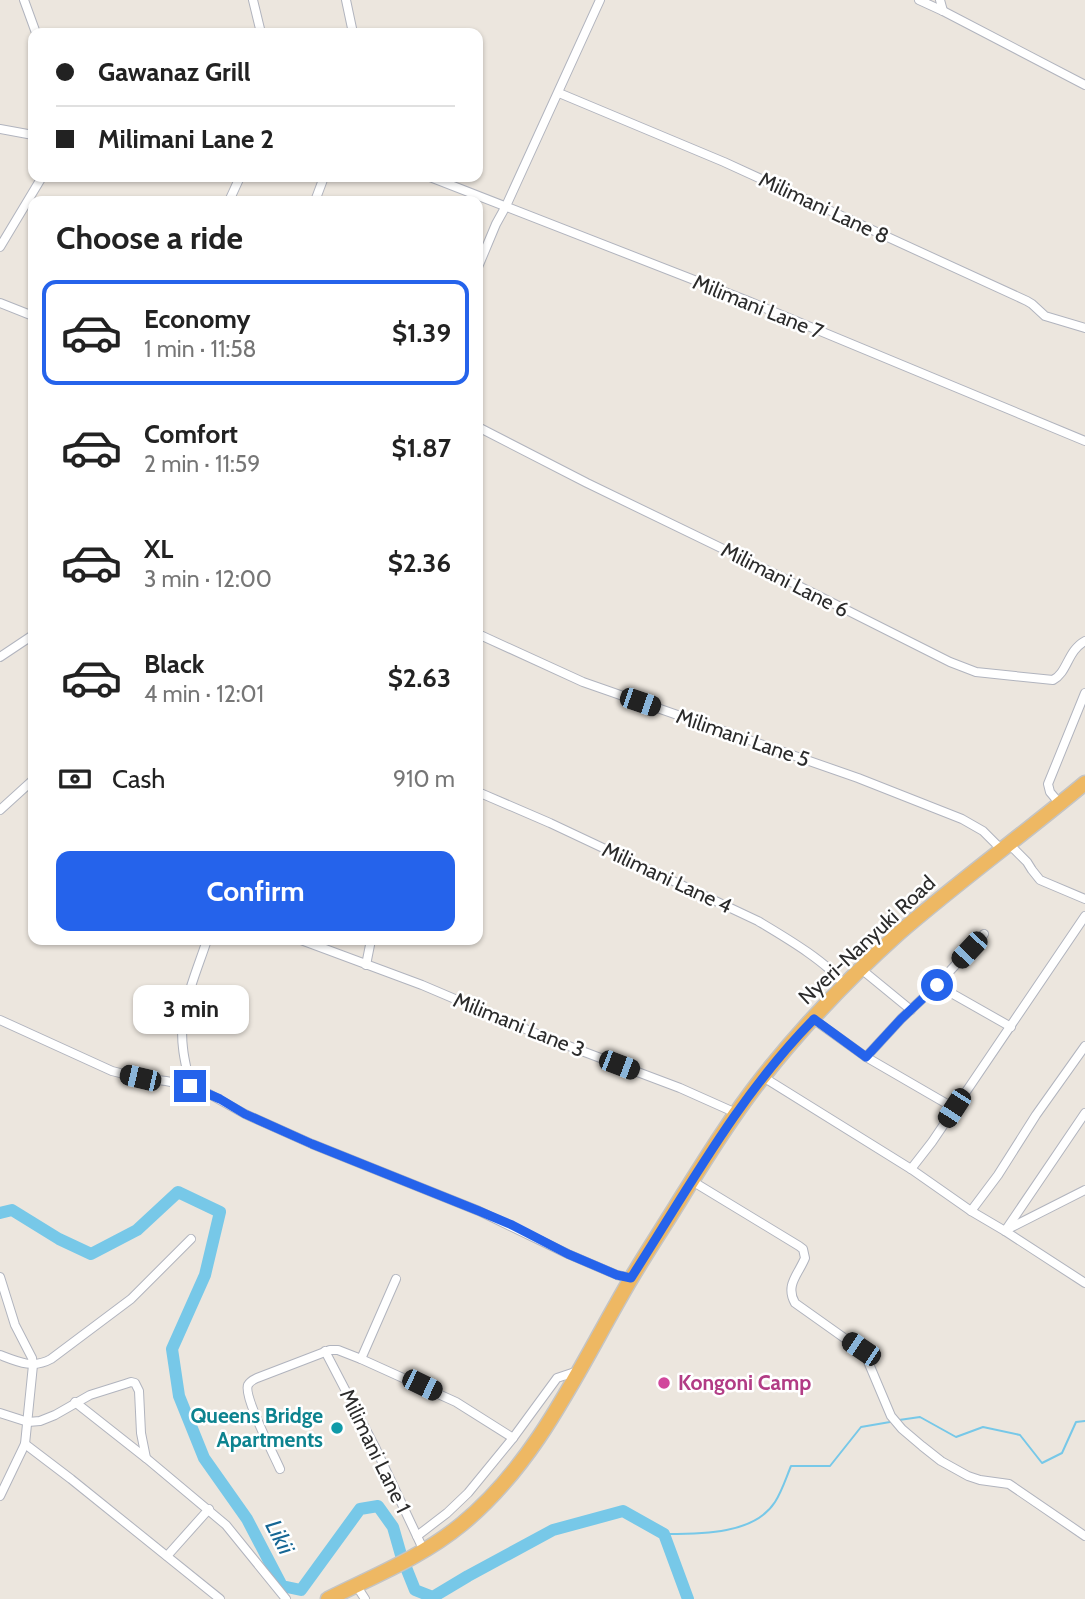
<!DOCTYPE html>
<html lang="en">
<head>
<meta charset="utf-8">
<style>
	:root { --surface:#fff; --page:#f6f6f6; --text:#222; --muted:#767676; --line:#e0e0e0; --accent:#2563eb }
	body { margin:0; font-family:Cabin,sans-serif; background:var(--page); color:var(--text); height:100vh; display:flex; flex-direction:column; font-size:26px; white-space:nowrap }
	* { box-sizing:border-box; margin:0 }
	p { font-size:23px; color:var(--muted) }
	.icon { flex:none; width:38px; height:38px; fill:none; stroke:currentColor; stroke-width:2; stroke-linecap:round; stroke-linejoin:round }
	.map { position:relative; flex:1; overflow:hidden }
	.details { position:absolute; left:28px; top:196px; width:455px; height:749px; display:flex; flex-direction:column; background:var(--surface); border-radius:14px; box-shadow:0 2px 5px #0004 }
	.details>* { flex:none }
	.banner { position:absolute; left:28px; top:28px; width:455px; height:154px; border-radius:14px; box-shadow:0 2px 5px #0004; display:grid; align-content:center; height:154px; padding:0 28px; background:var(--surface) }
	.end { position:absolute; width:32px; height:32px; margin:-16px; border:9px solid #2563eb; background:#fff; box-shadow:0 0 0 4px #fff }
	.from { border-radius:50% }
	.bubble { position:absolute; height:49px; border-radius:14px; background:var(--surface); box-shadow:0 2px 5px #0004; font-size:23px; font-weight:700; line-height:49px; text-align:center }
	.car { position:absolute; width:21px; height:42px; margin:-21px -10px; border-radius:9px; box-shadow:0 0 5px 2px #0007; background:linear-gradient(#222 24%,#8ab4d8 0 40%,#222 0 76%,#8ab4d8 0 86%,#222 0) }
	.banner b { display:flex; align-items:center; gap:24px; height:66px; font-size:26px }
	.banner b+b { border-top:2px solid var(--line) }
	.banner i { width:18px; height:18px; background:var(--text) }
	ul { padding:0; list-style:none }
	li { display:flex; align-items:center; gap:21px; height:105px; margin:0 14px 10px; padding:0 14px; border:4px solid transparent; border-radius:14px }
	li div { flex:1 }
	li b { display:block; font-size:26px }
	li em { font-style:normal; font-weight:700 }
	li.selected { border-color:var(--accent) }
	li>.icon { width:63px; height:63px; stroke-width:1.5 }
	h2 { padding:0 28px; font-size:32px; line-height:84px }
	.pay { display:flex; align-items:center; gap:18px; height:77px; padding:0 28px; font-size:26px }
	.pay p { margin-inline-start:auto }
	.button { display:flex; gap:14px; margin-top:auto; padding:14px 28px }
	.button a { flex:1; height:80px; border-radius:14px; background:var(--accent); color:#fff; font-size:28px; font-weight:700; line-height:80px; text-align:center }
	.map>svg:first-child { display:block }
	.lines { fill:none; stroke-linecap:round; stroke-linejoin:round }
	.stream { stroke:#77c8e8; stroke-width:2 }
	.river { stroke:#77c8e8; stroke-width:12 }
	.minor-casing { stroke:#b1b4be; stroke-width:10 }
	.trunk-casing { stroke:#c4c4c4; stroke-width:17 }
	.minor { stroke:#fff; stroke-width:8 }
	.trunk { stroke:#eeb863; stroke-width:14 }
	.route { stroke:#2563eb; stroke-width:9 }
	.hotel-dot { fill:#d1479c; stroke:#fff; stroke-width:2.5 }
	.culture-dot { fill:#0f9aa8; stroke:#fff; stroke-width:2.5 }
	.labels { text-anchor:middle; stroke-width:5; stroke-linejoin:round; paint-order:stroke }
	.street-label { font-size:21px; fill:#2b2b2b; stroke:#fff }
	.hotel-label { font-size:21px; font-weight:bold; fill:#b23c85; stroke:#fff; text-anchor:start }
	.culture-label { font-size:21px; font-weight:bold; fill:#0d838f; stroke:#fff; text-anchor:end }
	.water-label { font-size:23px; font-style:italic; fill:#156694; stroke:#fff }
</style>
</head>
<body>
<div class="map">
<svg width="1085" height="1599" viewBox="0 0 1085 1599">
	<rect width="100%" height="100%" fill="#ece6de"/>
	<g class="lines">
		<g class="stream">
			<polyline points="899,1420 920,1417 956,1437 983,1427 1020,1435 1042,1463 1062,1453 1076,1422 1085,1421"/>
			<path d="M 664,1534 C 699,1534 754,1535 775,1502 C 782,1491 786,1478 791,1466 L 830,1466 L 861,1427 L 890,1422"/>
		</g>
		<polyline class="river" points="0,1213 12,1210 59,1239 91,1254 137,1230 178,1192 220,1212 205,1275 172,1349 179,1396 204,1458 247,1519 282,1586 301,1590 360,1509 378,1506 393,1527 401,1555 415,1590 433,1597 468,1576 553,1530 623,1511 664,1534 688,1599"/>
		<defs>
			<g id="minor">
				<polyline points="24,0 36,33"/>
				<polyline points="253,0 261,33"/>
				<polyline points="346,0 353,33"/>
				<polyline points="919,0 943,11 1085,85"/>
				<polyline points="940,0 943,11"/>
				<polyline points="559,93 724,162 1027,301 1032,304 1045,316 1085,328"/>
				<polyline points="0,129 33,135"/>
				<polyline points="430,177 748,301 1085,441"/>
				<polyline points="229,201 240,177"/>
				<polyline points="315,201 324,177"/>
				<polyline points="0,247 42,177"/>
				<polyline points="478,267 496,224 506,206 600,0"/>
				<polyline points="0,303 33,316"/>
				<path d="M 478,427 L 587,483 L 781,577 L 950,662 L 976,672 L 1053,680 C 1068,672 1067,651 1085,641"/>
				<polyline points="478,634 583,682 858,778 962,819 983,831 1002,850"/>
				<polyline points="0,657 33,635"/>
				<path d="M 478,792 L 550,823 L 758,921 C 783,936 828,962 844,985"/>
				<polyline points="1060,804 1050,792 1048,784 1085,693"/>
				<polyline points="0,810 33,780"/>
				<polyline points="1009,844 1027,862 1032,870 1040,880 1085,899"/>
				<polyline points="301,940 422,985 542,1036 680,1088 736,1113"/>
				<polyline points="366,965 371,940"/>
				<polyline points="861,969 911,1010"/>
				<polyline points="937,985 1011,1027"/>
				<polyline points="813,1019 866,1057 954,1108"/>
				<polyline points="0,1020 112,1071 140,1078 166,1081 190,1086 202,1090 245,1114 312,1144 479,1211 568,1254 617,1275 631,1278"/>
				<polyline points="866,1057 901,1019 937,985 984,934"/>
				<polyline points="763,1077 911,1169 971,1211 1005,1231 1085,1283"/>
				<path d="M 190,1086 C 188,1073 184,1060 183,1048 C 178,1011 196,974 207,940"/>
				<polyline points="911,1169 932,1142 1085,916"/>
				<path d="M 692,1181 L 799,1246 L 803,1249 L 805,1258 C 798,1275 785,1285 795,1303 L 864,1352 L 891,1416 L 902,1429 L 922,1446 L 941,1461 L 968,1476 L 980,1480 L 1009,1484 L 1085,1536"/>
				<polyline points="971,1211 998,1175 1036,1115 1085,1046"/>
				<polyline points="1008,1229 1085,1190"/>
				<polyline points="1005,1231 1085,1113"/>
				<polyline points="0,1277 15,1325 32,1358 33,1365 25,1444 0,1496"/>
				<polyline points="325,1351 375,1447 424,1551"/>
				<path d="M 0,1355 C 18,1362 33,1369 51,1359 L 131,1299 L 191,1239"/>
				<polyline points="361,1359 396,1279"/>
				<polyline points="75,1402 146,1458"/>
				<polyline points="0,1413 28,1422 40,1421 55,1415 90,1395 125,1384 131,1382 135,1383 139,1391 141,1433 146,1458 226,1525 286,1599"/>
				<polyline points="25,1444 71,1479 220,1599"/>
				<path d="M 280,1469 C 274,1455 243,1396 248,1385 C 250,1381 253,1380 257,1378 L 330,1350 L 338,1350 L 361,1359 L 456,1402 L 513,1438"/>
				<polyline points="417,1536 447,1513 468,1493 513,1438 557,1378 578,1371"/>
				<polyline points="167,1556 209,1509"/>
				<polyline points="356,1585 365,1599"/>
			</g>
			<path id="trunk" d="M 328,1599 C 374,1576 422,1557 462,1524 C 540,1460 581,1363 632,1277 C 648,1250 666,1223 683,1195 C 708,1155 733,1115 762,1078 C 803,1026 850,977 899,933 C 959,881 1024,834 1085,783"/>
		</defs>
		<use href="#minor" class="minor-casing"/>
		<use href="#trunk" class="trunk-casing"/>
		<use href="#minor" class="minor"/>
		<use href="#trunk" class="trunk"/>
	</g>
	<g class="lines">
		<path class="route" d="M 190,1086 L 220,1099 L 245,1114 L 312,1144 L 479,1211 L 512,1225 L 568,1254 L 617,1275 L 631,1278 C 688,1189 739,1095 814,1019 L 866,1057 L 901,1019 L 937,985"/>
	</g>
	<circle class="hotel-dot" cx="664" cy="1383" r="7"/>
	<circle class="culture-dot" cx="337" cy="1428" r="7"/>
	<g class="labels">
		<g class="street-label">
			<text transform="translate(824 208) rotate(25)" y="7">Milimani Lane 8</text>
			<text transform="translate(758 307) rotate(22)" y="7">Milimani Lane 7</text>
			<text transform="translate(785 580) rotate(27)" y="7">Milimani Lane 6</text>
			<text transform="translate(743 738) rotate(19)" y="7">Milimani Lane 5</text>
			<text transform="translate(667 878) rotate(25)" y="7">Milimani Lane 4</text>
			<text transform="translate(867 940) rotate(-43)" y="7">Nyeri-Nanyuki Road</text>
			<text transform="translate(519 1025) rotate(22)" y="7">Milimani Lane 3</text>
			<text transform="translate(375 1451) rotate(64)" y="7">Milimani Lane 1</text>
		</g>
		<g class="hotel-label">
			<text x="678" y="1390">Kongoni Camp</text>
		</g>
		<g class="culture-label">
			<text x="323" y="1423">Queens Bridge<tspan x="323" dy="24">Apartments</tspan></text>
		</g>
		<g class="water-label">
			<text transform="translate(280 1537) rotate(63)" y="8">Likii</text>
		</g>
	</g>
</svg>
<i class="end from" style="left:937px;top:985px"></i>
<i class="end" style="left:190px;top:1086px"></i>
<div class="bubble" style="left:133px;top:985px;width:116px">3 min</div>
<i class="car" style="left:640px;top:702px;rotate:109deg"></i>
<i class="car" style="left:969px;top:950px;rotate:223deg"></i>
<i class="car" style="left:619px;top:1065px;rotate:111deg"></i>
<i class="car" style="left:140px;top:1078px;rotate:283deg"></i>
<i class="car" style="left:954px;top:1108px;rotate:213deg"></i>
<i class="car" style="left:861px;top:1349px;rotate:304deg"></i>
<i class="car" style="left:422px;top:1385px;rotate:116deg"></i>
<div class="banner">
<b><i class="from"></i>Gawanaz Grill</b>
<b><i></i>Milimani Lane 2</b>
</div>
<section class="details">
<h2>Choose a ride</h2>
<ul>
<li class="selected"><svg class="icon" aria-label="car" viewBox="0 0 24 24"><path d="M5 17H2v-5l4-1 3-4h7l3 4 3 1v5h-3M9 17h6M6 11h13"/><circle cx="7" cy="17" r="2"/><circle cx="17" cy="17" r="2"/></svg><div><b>Economy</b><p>1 min · 11:58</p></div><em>$1.39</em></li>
<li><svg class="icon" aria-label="car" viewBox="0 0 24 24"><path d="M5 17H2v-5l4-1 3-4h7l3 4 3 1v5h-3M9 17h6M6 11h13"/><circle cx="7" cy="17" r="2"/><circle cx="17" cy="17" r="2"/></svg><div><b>Comfort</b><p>2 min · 11:59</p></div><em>$1.87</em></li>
<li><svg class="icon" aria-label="car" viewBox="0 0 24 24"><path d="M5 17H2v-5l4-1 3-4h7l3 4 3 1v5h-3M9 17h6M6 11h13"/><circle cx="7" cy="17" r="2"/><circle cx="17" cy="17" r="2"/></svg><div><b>XL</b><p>3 min · 12:00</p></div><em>$2.36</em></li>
<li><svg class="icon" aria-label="car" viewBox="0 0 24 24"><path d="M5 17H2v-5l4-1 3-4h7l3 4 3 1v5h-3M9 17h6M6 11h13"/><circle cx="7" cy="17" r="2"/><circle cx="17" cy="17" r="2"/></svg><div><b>Black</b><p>4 min · 12:01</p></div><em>$2.63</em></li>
</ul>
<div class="pay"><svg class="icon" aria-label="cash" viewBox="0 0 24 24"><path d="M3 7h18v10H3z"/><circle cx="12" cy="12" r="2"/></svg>Cash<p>910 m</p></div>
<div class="button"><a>Confirm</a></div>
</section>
</div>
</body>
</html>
